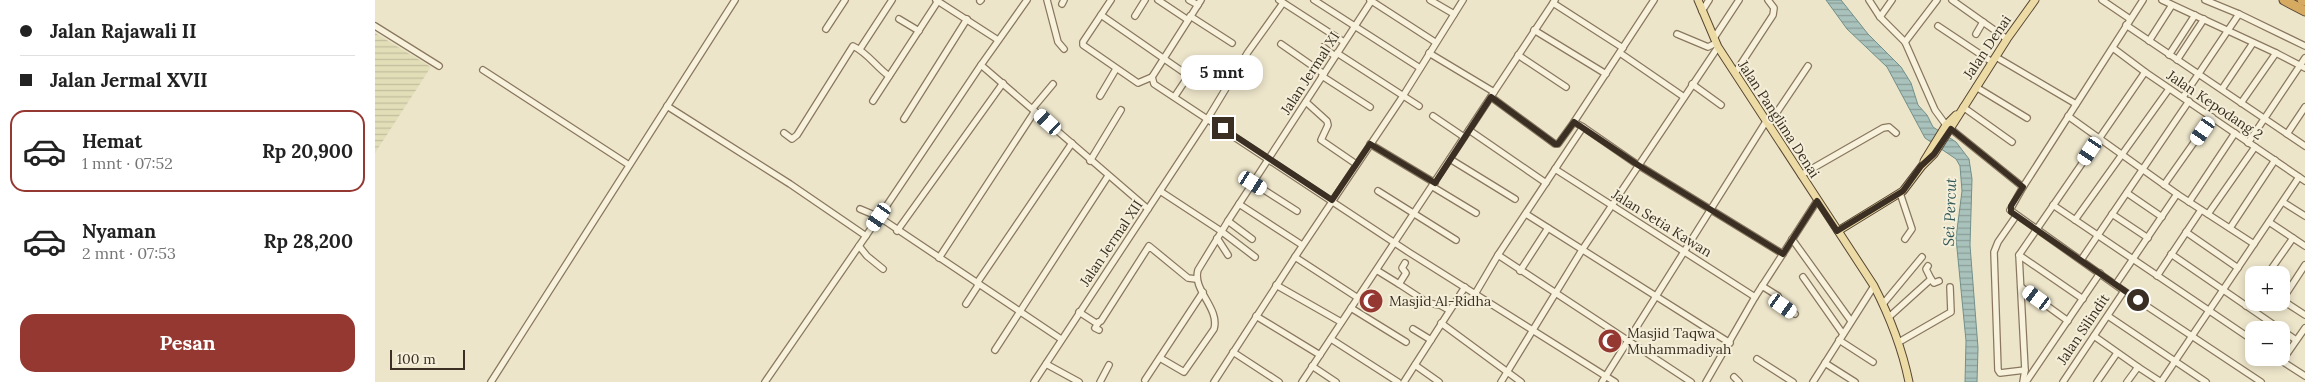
<!DOCTYPE html>
<html lang="id">
<head>
<meta charset="utf-8">
<style>
	:root { --surface:#fff; --page:#f2f2f2; --text:#222; --muted:#767676; --line:#e0e0e0; --accent:#953832 }
	body { margin:0; font-family:Lora,serif; background:var(--page); color:var(--text); height:100vh; display:flex; flex-direction:column; font-size:19px; white-space:nowrap }
	* { box-sizing:border-box; margin:0 }
	p { font-size:16px; color:var(--muted) }
	.icon { flex:none; width:28px; height:28px; fill:none; stroke:currentColor; stroke-width:2; stroke-linecap:round; stroke-linejoin:round }
	.map { position:relative; flex:1; overflow:hidden }
	.panel { display:flex; flex-direction:column; background:var(--surface); width:375px }
	.panel>* { flex:none }
	.guide { display:grid; align-content:center; height:110px; padding:0 20px; background:var(--surface) }
	.tools { position:absolute; left:1870px; top:266px; display:grid; gap:10px }
	.tools a { display:grid; place-items:center; width:45px; height:45px; border-radius:10px; background:var(--surface); box-shadow:0 2px 8px #0003; font-size:25px }
	.scale { position:absolute; left:15px; bottom:12px; width:75px; box-sizing:border-box; padding-left:5px; border:2px solid #3a2f22; border-top:0; font-size:14px; line-height:18px; white-space:nowrap; color:#3a2f22; -webkit-text-stroke:4px #f5efda; paint-order:stroke }
	.end { position:absolute; width:22px; height:22px; margin:-11px; border:6px solid #3a2f22; background:#fff; box-shadow:0 0 0 2px #fff }
	.from { border-radius:50% }
	.bubble { position:absolute; height:35px; border-radius:15px; background:var(--surface); box-shadow:0 2px 8px #0003; font-size:16px; font-weight:700; line-height:35px; text-align:center }
	.car { position:absolute; width:15px; height:30px; margin:-15px -8px; border-radius:6px; box-shadow:0 0 4px 1px #0007; background:linear-gradient(#fff 24%,#345 0 40%,#fff 0 76%,#345 0 86%,#fff 0) }
	.guide b { display:flex; align-items:center; gap:18px; height:48px; font-size:19px }
	.guide b+b { border-top:1px solid var(--line) }
	.guide i { width:12px; height:12px; background:var(--text) }
	ul { padding:0; list-style:none }
	li { display:flex; align-items:center; gap:15px; height:82px; margin:0 10px 8px; padding:0 10px; border:2px solid transparent; border-radius:15px }
	li div { flex:1 }
	li b { display:block; font-size:19px }
	li em { font-style:normal; font-weight:700 }
	li.active { border-color:var(--accent) }
	li>.icon { width:45px; height:45px; stroke-width:1.5 }
	.cta { display:flex; gap:10px; margin-top:auto; padding:10px 20px }
	.cta a { flex:1; height:58px; border-radius:15px; background:var(--accent); color:#fff; font-size:20px; font-weight:700; line-height:58px; text-align:center }
	main { display:flex; flex:1; min-height:0 }
	.map>svg:first-child { display:block }
	.farmland { fill:url(#farmland-rules) }
	.water { fill:url(#water-rules); stroke:#71908a }
	.lines { fill:none; stroke-linecap:round; stroke-linejoin:round }
	.minor-casing { stroke:#89785f; stroke-width:8 }
	.major-casing { stroke:#574633; stroke-width:9 }
	.highway-casing { stroke:#574633; stroke-width:11 }
	.minor { stroke:#f8f2dd; stroke-width:5.5 }
	.major { stroke:#eddba5; stroke-width:7 }
	.highway { stroke:#d6aa61; stroke-width:9 }
	.route { stroke:#3a2f22; stroke-width:6 }
	.labels { text-anchor:middle; stroke-width:4; stroke-linejoin:round; paint-order:stroke }
	.street-label { font-size:14px; fill:#3a2f22; stroke:#f5efda }
	.poi-label { font-size:14px; fill:#3a2f22; stroke:#f5efda; text-anchor:start }
	.water-label { font-size:15px; font-style:italic; fill:#325959; stroke:#f5efda }
</style>
</head>
<body>
<main>
<section class="panel">
<div class="guide">
<b><i class="from"></i>Jalan Rajawali II</b>
<b><i></i>Jalan Jermal XVII</b>
</div>
<ul>
<li class="active"><svg class="icon" aria-label="car" viewBox="0 0 24 24"><path d="M5 17H2v-5l4-1 3-4h7l3 4 3 1v5h-3M9 17h6M6 11h13"/><circle cx="7" cy="17" r="2"/><circle cx="17" cy="17" r="2"/></svg><div><b>Hemat</b><p>1 mnt · 07:52</p></div><em>Rp 20,900</em></li>
<li><svg class="icon" aria-label="car" viewBox="0 0 24 24"><path d="M5 17H2v-5l4-1 3-4h7l3 4 3 1v5h-3M9 17h6M6 11h13"/><circle cx="7" cy="17" r="2"/><circle cx="17" cy="17" r="2"/></svg><div><b>Nyaman</b><p>2 mnt · 07:53</p></div><em>Rp 28,200</em></li>
</ul>
<div class="cta"><a>Pesan</a></div>
</section>
<div class="map">
<svg width="1930" height="382" viewBox="0 0 1930 382">
	<defs>
		<pattern id="farmland-rules" width="6" height="5" patternUnits="userSpaceOnUse" patternTransform="scale(1.25)"><rect width="6" height="5" fill="#e2deb8"/><path d="M0 2.5h6" fill="none" stroke="#c3bf9e"/></pattern>
		<pattern id="water-rules" width="6" height="5" patternUnits="userSpaceOnUse" patternTransform="scale(1.25)"><rect width="6" height="5" fill="#aac2bc"/><path d="M0 2.5h6" fill="none" stroke="#8b9e98"/></pattern>
	</defs>
	<rect width="100%" height="100%" fill="#ede5ca"/>
	<polygon class="farmland" points="0,33 56,67 0,153"/>
	<polygon class="water" points="1451,0 1466,0 1493,34 1526,67 1536,83 1543,105 1552,115 1558,127 1581,142 1594,159 1597,179 1595,245 1603,348 1602,382 1590,382 1591,341 1581,238 1587,191 1585,166 1581,159 1550,138 1512,67 1472,29"/>
	<g class="lines">
		<defs>
			<g id="minor">
				<polyline points="561,0 623,40"/>
				<polyline points="652,0 606,65 773,209"/>
				<polyline points="672,0 683,42 689,49"/>
				<polyline points="736,0 708,42 708,45 763,83 777,77"/>
				<polyline points="783,0 813,20"/>
				<polyline points="814,0 823,5"/>
				<polyline points="826,0 777,77 779,84 1035,253 1240,382"/>
				<polyline points="904,0 969,42"/>
				<polyline points="939,0 1045,68"/>
				<polyline points="995,0 1060,42"/>
				<polyline points="1055,0 1079,14"/>
				<polyline points="1494,0 1505,17 1530,42 1560,110 1571,125 1648,187"/>
				<polyline points="1577,0 1632,39"/>
				<polyline points="1727,0 1755,19"/>
				<polyline points="1768,0 1648,187 1635,210 1749,291 1886,382"/>
				<polyline points="1787,0 1901,53"/>
				<polyline points="1830,0 1864,14 1930,46"/>
				<polyline points="605,1 606,0"/>
				<polyline points="1178,3 1248,48"/>
				<polyline points="687,4 689,0"/>
				<polyline points="1327,11 1334,0"/>
				<polyline points="726,15 811,74 812,78 800,96"/>
				<polyline points="760,16 770,0"/>
				<polyline points="815,16 857,43"/>
				<polyline points="1505,17 1517,0"/>
				<polyline points="524,19 544,31"/>
				<polyline points="1751,25 1930,146"/>
				<polyline points="0,26 64,66"/>
				<polyline points="1563,26 1617,62"/>
				<polyline points="451,29 470,0"/>
				<polyline points="1159,30 1231,74"/>
				<polyline points="1302,34 1333,47 1341,43"/>
				<polyline points="1601,34 1608,22"/>
				<polyline points="1339,38 1364,0"/>
				<polyline points="1774,41 1797,5"/>
				<polyline points="1530,42 1562,0"/>
				<polyline points="906,44 949,74"/>
				<polyline points="948,47 960,56"/>
				<polyline points="1738,48 1770,72 1930,181"/>
				<polyline points="485,49 517,0"/>
				<polyline points="962,53 1044,106"/>
				<polyline points="1054,53 1119,92"/>
				<polyline points="1245,53 1309,97"/>
				<polyline points="1143,55 1191,87"/>
				<polyline points="1794,55 1820,15"/>
				<polyline points="1621,57 1701,104"/>
				<polyline points="1802,60 1829,19"/>
				<polyline points="606,65 504,217 686,339"/>
				<polyline points="108,70 254,165"/>
				<polyline points="1360,73 1398,15 1399,8 1393,0"/>
				<polyline points="947,76 995,107"/>
				<polyline points="1317,84 1346,105"/>
				<polyline points="1601,87 1652,118"/>
				<polyline points="1847,89 1878,43"/>
				<polyline points="725,96 741,69"/>
				<polyline points="1116,97 1180,144 1183,144 1199,122"/>
				<polyline points="1808,97 1864,14"/>
				<polyline points="498,101 563,1"/>
				<polyline points="931,102 952,121 953,125 946,140 981,164"/>
				<polyline points="1866,103 1901,53 1930,68"/>
				<polyline points="292,106 415,184 491,236"/>
				<polyline points="1588,107 1637,142"/>
				<polyline points="658,108 678,84"/>
				<polyline points="1058,116 1089,137"/>
				<polyline points="1693,116 1802,194 1879,244"/>
				<polyline points="529,119 592,19"/>
				<polyline points="1394,124 1433,66"/>
				<polyline points="1208,127 1263,165 1408,254"/>
				<polyline points="1094,130 1171,183"/>
				<path d="M 409,133 L 417,139 L 422,135 L 478,46 C 493,53 501,67 514,76"/>
				<polyline points="1912,134 1930,107"/>
				<polyline points="1873,143 1930,58"/>
				<polyline points="995,144 1060,183"/>
				<polyline points="1075,159 1140,199"/>
				<polyline points="715,161 746,110"/>
				<polyline points="1180,169 1380,297"/>
				<polyline points="1426,175 1508,128 1514,127 1521,133"/>
				<polyline points="878,183 922,211"/>
				<polyline points="1789,185 1837,117"/>
				<polyline points="1058,187 1101,213"/>
				<polyline points="785,191 846,231 880,257"/>
				<polyline points="1003,191 1081,240"/>
				<polyline points="1525,193 1537,229 1530,239"/>
				<polyline points="1752,193 1787,217"/>
				<polyline points="1814,202 1860,133"/>
				<polyline points="1908,202 1930,216"/>
				<polyline points="864,204 927,245"/>
				<polyline points="1678,205 1879,341"/>
				<polyline points="1151,214 1355,343"/>
				<polyline points="1737,214 1773,238"/>
				<polyline points="1833,214 1880,147"/>
				<polyline points="1641,216 1623,242 1619,252 1623,370 1625,373 1650,370"/>
				<polyline points="1700,220 1794,89"/>
				<polyline points="853,221 877,239"/>
				<polyline points="1894,222 1930,246"/>
				<polyline points="1855,228 1900,160"/>
				<polyline points="522,231 628,83"/>
				<polyline points="1811,232 1863,268"/>
				<polyline points="842,238 853,255"/>
				<polyline points="1417,239 1476,321"/>
				<polyline points="484,246 492,256 508,269"/>
				<polyline points="1796,254 1921,340"/>
				<polyline points="1123,255 1316,382"/>
				<polyline points="1644,255 1708,299"/>
				<polyline points="920,257 983,298"/>
				<polyline points="564,258 660,111"/>
				<polyline points="1706,260 1814,101"/>
				<polyline points="1030,263 1027,268 1031,273 1024,284 1053,303 1065,305 1074,310"/>
				<polyline points="1930,265 1907,300 1930,315"/>
				<polyline points="1553,266 1551,269 1556,279"/>
				<polyline points="1003,271 1024,284"/>
				<polyline points="1145,271 1173,228"/>
				<polyline points="1892,275 1918,238"/>
				<polyline points="1782,276 1826,210"/>
				<polyline points="1428,277 1468,334"/>
				<polyline points="602,283 697,143"/>
				<polyline points="1741,284 1802,194"/>
				<polyline points="901,285 966,322"/>
				<polyline points="1387,286 1403,296 1407,305 1420,314"/>
				<polyline points="1646,287 1693,321"/>
				<polyline points="1100,294 1123,255 1208,127 1199,122 1279,0"/>
				<polyline points="591,304 604,284"/>
				<polyline points="1508,304 1547,257"/>
				<polyline points="1871,306 1879,295"/>
				<polyline points="976,308 1031,342"/>
				<polyline points="704,312 721,323 726,321 774,246 813,278 821,279"/>
				<polyline points="881,316 945,355"/>
				<polyline points="1733,316 1831,382"/>
				<polyline points="1514,317 1556,279 1559,283 1564,281"/>
				<polyline points="724,322 720,328 724,330"/>
				<polyline points="1066,323 1146,382"/>
				<polyline points="1038,329 1056,340"/>
				<polyline points="1719,336 1763,367"/>
				<polyline points="956,339 1023,382"/>
				<polyline points="1464,340 1498,362"/>
				<polyline points="1524,342 1576,312 1575,287"/>
				<polyline points="620,350 733,176"/>
				<polyline points="858,352 904,382"/>
				<path d="M 785,358 L 809,372 L 839,329 C 845,308 817,290 823,270 L 853,221 L 997,0"/>
				<polyline points="1902,358 1930,376"/>
				<polyline points="1382,359 1418,382"/>
				<polyline points="1907,361 1930,328"/>
				<polyline points="1450,363 1480,382"/>
				<polyline points="671,364 704,382"/>
				<polyline points="1040,365 1064,382"/>
				<polyline points="937,366 961,382"/>
				<polyline points="1359,377 1364,382"/>
				<polyline points="770,380 828,292"/>
				<polyline points="116,382 360,0"/>
				<polyline points="390,382 504,217 485,209"/>
				<polyline points="659,382 833,118 873,52 908,3"/>
				<polyline points="725,382 734,365"/>
				<polyline points="839,382 920,257 1028,96 1088,0"/>
				<polyline points="927,382 1180,0"/>
				<polyline points="1029,382 1090,287"/>
				<polyline points="1126,382 1207,250 1343,47"/>
				<polyline points="1227,382 1392,120"/>
				<polyline points="1331,382 1380,297 1442,201"/>
				<polyline points="1438,382 1499,286"/>
				<polyline points="1648,382 1650,370 1644,255 1770,72"/>
				<polyline points="1651,382 1725,273"/>
				<polyline points="1688,382 1749,291"/>
				<polyline points="1722,382 1742,353"/>
				<polyline points="1752,382 1763,367 1786,382"/>
				<polyline points="1786,382 1924,177"/>
			</g>
			<g id="major">
				<path d="M 1323,0 L 1343,47 L 1499,286 C 1515,317 1527,348 1534,382"/>
				<polyline points="1549,161 1571,125 1581,115"/>
				<polyline points="1463,231 1528,191 1547,166 1559,154 1632,39 1660,0"/>
			</g>
			<g id="highway">
				<polyline points="1909,0 1930,11"/>
				<polyline points="1927,0 1930,1"/>
			</g>
		</defs>
		<use href="#minor" class="minor-casing"/>
		<use href="#major" class="major-casing"/>
		<use href="#highway" class="highway-casing"/>
		<use href="#minor" class="minor"/>
		<use href="#major" class="major"/>
		<use href="#highway" class="highway"/>
	</g>
	<g class="lines">
		<polyline class="route" points="848,128 957,200 995,144 1060,183 1116,97 1180,144 1183,144 1199,122 1263,165 1408,254 1442,201 1462,231 1528,191 1546,166 1559,154 1576,129 1648,187 1636,206 1636,212 1763,300"/>
	</g>
	<defs>
		<symbol id="mosque-disc" viewBox="-11 -11 22 22"><circle r="9.5" fill="#953832" stroke="#f5efda"/><path d="M3.5-4.9A6 6 0 1 0 3.5 4.9A5 5 0 1 1 3.5-4.9Z" fill="#fff"/></symbol>
	</defs>
	<g fill-rule="evenodd">
		<use href="#mosque-disc" x="982" y="287" width="28" height="28"/>
		<use href="#mosque-disc" x="1221" y="327" width="28" height="28"/>
	</g>
	<g class="labels">
		<g class="street-label">
			<text transform="translate(1612 47) rotate(-56)" y="5">Jalan Denai</text>
			<text transform="translate(935 73) rotate(-57)" y="5">Jalan Jermal XI</text>
			<text transform="translate(1840 105) rotate(34)" y="5">Jalan Kepodang 2</text>
			<text transform="translate(1404 119) rotate(57)" y="5">Jalan Panglima Denai</text>
			<text transform="translate(1287 223) rotate(32)" y="5">Jalan Setia Kawan</text>
			<text transform="translate(736 243) rotate(-56)" y="5">Jalan Jermal XII</text>
			<text transform="translate(1708 329) rotate(-56)" y="5">Jalan Silindit</text>
		</g>
		<g class="poi-label">
			<text x="1014" y="306">Masjid Al-Ridha</text>
			<text x="1252" y="338">Masjid Taqwa<tspan x="1252" dy="16">Muhammadiyah</tspan></text>
		</g>
		<g class="water-label">
			<text transform="translate(1575 212) rotate(-88)" y="5">Sei Percut</text>
		</g>
	</g>
</svg>
<div class="tools">
<a>+</a>
<a>−</a>
</div>
<div class="scale">100 m</div>
<i class="end from" style="left:1763px;top:300px"></i>
<i class="end" style="left:848px;top:128px"></i>
<div class="bubble" style="left:806px;top:55px;width:82px">5 mnt</div>
<i class="car" style="left:673px;top:122px;rotate:312deg"></i>
<i class="car" style="left:1828px;top:131px;rotate:215deg"></i>
<i class="car" style="left:1715px;top:151px;rotate:214deg"></i>
<i class="car" style="left:878px;top:183px;rotate:122deg"></i>
<i class="car" style="left:504px;top:217px;rotate:215deg"></i>
<i class="car" style="left:1662px;top:298px;rotate:306deg"></i>
<i class="car" style="left:1408px;top:306px;rotate:125deg"></i>
</div>
</main>
</body>
</html>
